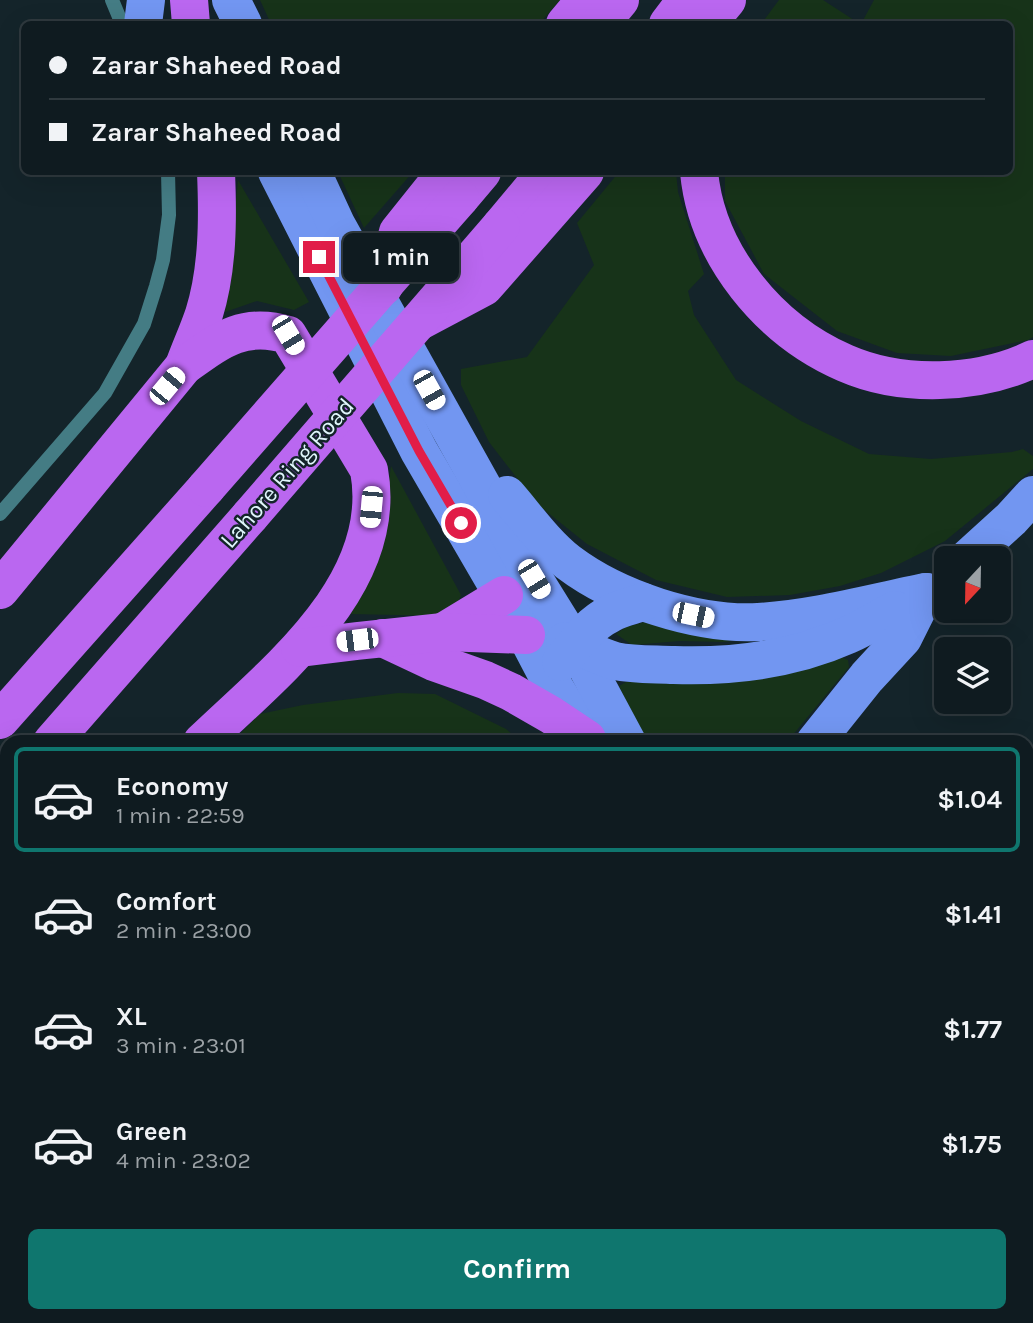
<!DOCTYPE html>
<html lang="en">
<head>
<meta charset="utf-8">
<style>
	:root { --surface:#0f1b20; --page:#182429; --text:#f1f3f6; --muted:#9ba1a5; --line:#2f393e; --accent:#0f766e }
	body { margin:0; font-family:Karla,sans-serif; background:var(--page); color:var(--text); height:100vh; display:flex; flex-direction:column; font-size:26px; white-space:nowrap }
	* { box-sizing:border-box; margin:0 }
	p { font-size:23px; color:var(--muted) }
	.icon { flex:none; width:38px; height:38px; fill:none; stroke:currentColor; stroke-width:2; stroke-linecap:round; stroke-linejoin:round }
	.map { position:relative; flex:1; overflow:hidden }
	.drawer { position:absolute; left:0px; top:735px; width:1034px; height:588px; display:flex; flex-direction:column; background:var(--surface); border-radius:21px 21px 0 0; box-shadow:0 7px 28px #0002,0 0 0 2px var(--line) }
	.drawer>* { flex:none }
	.top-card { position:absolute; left:21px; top:21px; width:992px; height:154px; border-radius:10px; box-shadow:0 7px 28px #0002,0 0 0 2px var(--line); display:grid; align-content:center; height:154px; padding:0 28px; background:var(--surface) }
	.needle { width:46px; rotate:202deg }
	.tools { position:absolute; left:934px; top:546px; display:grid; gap:14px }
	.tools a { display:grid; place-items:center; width:77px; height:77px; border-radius:10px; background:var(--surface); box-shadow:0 7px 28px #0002,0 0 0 2px var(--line); font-size:35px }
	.end { position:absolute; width:32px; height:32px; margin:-16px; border:9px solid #e11d48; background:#fff; box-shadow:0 0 0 4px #fff }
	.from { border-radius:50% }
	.bubble { position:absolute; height:49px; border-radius:10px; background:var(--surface); box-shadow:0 7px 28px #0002,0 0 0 2px var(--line); font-size:23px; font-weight:700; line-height:49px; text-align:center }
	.car { position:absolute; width:21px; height:42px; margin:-21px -10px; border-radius:9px; box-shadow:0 0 5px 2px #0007; background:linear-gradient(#fff 24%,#345 0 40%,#fff 0 76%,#345 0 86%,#fff 0) }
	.top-card b { display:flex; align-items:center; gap:24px; height:66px; font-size:26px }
	.top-card b+b { border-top:2px solid var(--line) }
	.top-card i { width:18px; height:18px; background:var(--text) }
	ul { padding:12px 0 0; list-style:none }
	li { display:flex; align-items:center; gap:21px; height:105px; margin:0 14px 10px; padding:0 14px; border:4px solid transparent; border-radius:10px }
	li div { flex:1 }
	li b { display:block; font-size:26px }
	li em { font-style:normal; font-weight:700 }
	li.active { border-color:var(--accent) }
	li>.icon { width:63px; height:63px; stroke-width:1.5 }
	.primary-button { display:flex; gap:14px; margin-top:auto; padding:14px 28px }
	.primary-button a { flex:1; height:80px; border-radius:10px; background:var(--accent); color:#fff; font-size:28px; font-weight:700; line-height:80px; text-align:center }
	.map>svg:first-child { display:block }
	.green { fill:#173319 }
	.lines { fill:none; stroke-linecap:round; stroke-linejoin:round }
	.path { stroke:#3db240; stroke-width:4.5; stroke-dasharray:3.5 5; stroke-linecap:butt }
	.service { stroke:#447c84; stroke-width:14 }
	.minor { stroke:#447c84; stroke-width:14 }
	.tertiary { stroke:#447c84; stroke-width:14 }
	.primary { stroke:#7296f1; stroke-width:38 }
	.motorway { stroke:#ba67f0; stroke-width:38 }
	.motorway-bridge { stroke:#ba67f0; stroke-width:38 }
	.route { stroke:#e11d48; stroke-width:9 }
	.labels { text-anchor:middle; stroke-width:5; stroke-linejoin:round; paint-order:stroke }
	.street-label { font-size:24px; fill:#e0f6fc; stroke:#14242a }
</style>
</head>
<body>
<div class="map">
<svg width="1033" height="1323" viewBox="0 0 1033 1323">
	<rect width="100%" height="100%" fill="#14242a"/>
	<g class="green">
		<polygon points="260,0 560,0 539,24 271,24"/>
		<polygon points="779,0 823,0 860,24 761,24"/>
		<polygon points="874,0 1033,0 1033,337 1028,340 951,356 897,353 837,331 764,274 725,201 725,172 1010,172 1010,24 861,24"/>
		<polygon points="338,172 413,172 364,228"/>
		<polygon points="619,172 676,172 678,192 704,274 688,291 694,315 736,380 801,421 869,454 931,459 1012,452 1023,449 1033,456 1033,469 945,541 881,573 840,586 790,595 727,597 656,580 587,544 537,504 489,442 461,385 461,369 527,357 594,265 577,223"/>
		<polygon points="238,180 309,302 294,310 257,301 225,312"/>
		<polygon points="391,466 461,595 455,610 444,616 350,614 378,559"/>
		<polygon points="645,622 741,640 723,642 680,641 632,645 616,634 626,627"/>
		<polygon points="839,656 848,660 849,667 787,742 644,742 619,686 626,682"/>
		<polygon points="398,693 435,694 506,729 522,742 232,742 260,714 303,705"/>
		<polygon points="7,1084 7,1316 183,1316 173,1323 0,1323 0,1090"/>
	</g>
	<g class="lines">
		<polyline class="path" points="0,1085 7,1080"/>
		<g class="service">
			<polyline points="0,1283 7,1291"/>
			<polyline points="29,1316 35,1323"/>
		</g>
		<g class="minor">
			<polyline points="309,1316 315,1323"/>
			<polyline points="688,1322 699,1316"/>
		</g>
		<g class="tertiary">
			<polyline points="112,0 122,24"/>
			<polyline points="0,514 105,393 144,324 156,286 163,260 169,215 168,172"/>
			<polyline points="0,1026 7,1021"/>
			<polyline points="221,1323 228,1316"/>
		</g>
		<g class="primary">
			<polyline points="231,0 243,24"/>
			<polyline points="143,24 146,0"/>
			<polyline points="277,172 419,451 526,635 548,677 588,742"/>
			<polyline points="312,172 336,224 534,579 575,645 627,742"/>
			<path d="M 507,495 C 527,518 544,543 568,562 C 617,599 696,625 758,622 C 814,619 871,603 926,592"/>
			<polyline points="968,558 1011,519 1033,495"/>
			<path d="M 565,641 C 582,647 597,656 615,661 C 634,665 654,664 674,665 C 734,667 792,660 848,635 C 864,628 880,618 895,610"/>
			<path d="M 561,662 C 575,645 589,624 610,614 C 620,608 632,606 643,602"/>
			<polyline points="815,742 867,677 903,638 926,592"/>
			<polyline points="918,1316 922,1323"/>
			<polyline points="947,1316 951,1323"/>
		</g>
		<g class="motorway">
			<polyline points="189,0 191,24"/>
			<polyline points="565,24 585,0"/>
			<polyline points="600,24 620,0"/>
			<polyline points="668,24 686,0"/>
			<polyline points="707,24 727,0"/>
			<path d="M 699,172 C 707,255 769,330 845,363 C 902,388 978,385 1033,359"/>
			<polyline points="460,198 482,172"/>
			<polyline points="501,226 546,172"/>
			<polyline points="384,286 398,232 446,172"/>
			<polyline points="420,321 484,287 585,172"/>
			<path d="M 184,366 C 190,349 198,332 204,314 C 218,269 218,219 216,172"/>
			<path d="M 0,590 L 184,366 C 219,341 243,321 288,335 L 369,470 C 390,584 275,672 202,742"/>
			<polyline points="443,632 504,595"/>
			<polyline points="383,638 434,662 485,680 511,692 551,715 587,739"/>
			<polyline points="300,648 357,641 443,632 526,635"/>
			<polyline points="0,720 206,488"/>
			<polyline points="52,742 250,516"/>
			<polyline points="0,803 7,795"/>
			<polyline points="0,933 7,927"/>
		</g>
		<g class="motorway-bridge">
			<polyline points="206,488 460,198"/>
			<polyline points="250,516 501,226"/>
		</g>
	</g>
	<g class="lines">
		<polyline class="route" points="319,257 419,451 461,523"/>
	</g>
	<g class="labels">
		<g class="street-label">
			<text transform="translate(287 473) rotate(-49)" y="8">Lahore Ring Road</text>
		</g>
	</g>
</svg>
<div class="tools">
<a><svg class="needle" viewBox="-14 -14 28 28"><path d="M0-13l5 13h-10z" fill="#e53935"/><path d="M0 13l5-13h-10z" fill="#9ba1a5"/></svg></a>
<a><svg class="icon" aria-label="layers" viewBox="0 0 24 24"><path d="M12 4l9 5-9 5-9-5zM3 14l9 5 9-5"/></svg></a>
</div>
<i class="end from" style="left:461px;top:523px"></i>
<i class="end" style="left:319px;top:257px"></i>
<div class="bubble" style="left:343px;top:233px;width:116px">1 min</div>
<i class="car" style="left:288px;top:335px;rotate:149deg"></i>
<i class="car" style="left:167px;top:386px;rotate:40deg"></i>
<i class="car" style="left:429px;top:390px;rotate:151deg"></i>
<i class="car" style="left:371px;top:507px;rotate:185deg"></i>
<i class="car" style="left:534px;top:579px;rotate:149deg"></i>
<i class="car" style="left:693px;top:615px;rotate:102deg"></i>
<i class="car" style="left:357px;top:640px;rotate:263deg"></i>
<div class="top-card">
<b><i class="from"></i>Zarar Shaheed Road</b>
<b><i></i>Zarar Shaheed Road</b>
</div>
<section class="drawer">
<ul>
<li class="active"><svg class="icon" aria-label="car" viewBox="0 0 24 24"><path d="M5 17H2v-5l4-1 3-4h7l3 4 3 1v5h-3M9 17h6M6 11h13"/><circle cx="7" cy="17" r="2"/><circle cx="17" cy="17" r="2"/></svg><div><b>Economy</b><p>1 min · 22:59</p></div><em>$1.04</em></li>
<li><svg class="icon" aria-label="car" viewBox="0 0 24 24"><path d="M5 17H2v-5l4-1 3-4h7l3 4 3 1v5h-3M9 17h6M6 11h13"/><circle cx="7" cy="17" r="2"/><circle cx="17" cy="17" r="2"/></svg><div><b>Comfort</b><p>2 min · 23:00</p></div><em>$1.41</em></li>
<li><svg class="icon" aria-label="car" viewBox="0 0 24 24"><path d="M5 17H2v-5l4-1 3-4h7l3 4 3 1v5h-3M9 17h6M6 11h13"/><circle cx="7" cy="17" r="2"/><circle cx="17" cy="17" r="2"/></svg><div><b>XL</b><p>3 min · 23:01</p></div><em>$1.77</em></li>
<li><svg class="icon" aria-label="car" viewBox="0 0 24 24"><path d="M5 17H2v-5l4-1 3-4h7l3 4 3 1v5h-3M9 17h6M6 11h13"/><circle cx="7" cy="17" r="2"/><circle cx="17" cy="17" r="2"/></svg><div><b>Green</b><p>4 min · 23:02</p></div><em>$1.75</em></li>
</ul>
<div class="primary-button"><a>Confirm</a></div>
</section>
</div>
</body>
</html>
